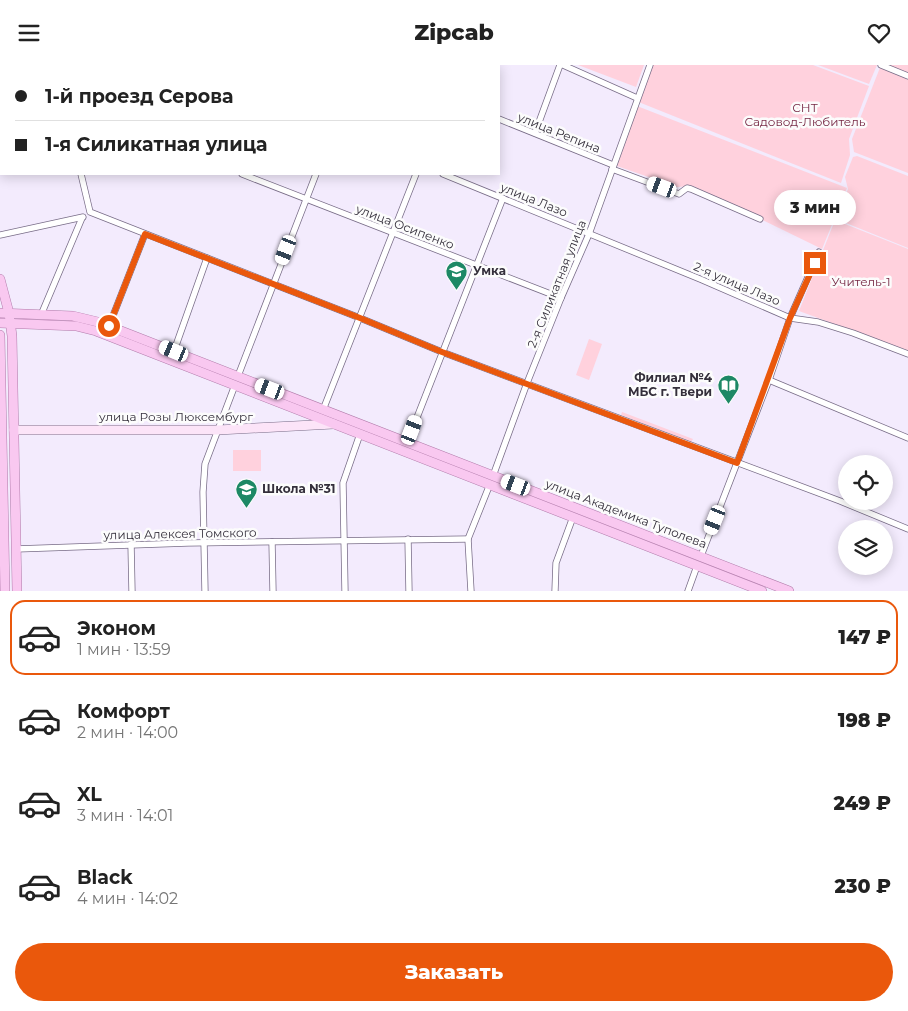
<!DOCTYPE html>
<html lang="ru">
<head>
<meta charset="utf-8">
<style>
	:root { --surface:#fff; --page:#f6f6f6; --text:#222; --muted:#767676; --line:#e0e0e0; --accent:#ea580c }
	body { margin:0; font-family:Montserrat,sans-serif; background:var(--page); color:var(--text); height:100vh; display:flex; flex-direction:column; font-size:19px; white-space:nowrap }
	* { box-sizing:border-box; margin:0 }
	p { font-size:16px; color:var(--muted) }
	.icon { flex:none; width:28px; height:28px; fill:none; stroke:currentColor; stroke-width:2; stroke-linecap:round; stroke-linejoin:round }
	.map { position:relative; height:526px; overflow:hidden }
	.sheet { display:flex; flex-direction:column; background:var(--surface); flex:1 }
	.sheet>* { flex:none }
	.top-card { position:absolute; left:0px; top:0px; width:500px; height:110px; box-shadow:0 2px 12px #0003; display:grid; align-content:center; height:110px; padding:0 15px; background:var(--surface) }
	.tools { position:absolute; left:838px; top:390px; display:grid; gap:10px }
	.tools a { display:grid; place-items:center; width:55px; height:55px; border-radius:50%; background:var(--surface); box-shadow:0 2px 12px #0003; font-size:25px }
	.end { position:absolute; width:22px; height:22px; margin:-11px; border:6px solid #ea580c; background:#fff; box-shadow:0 0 0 2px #fff }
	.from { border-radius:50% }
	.bubble { position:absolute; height:35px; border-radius:18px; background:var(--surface); box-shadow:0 2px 12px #0003; font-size:16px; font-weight:800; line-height:35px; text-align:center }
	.car { position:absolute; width:15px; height:30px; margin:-15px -8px; border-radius:6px; box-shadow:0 0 4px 1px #0007; background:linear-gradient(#fff 24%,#345 0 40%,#fff 0 76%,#345 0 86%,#fff 0) }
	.top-card b { display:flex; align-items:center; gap:18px; height:48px; font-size:19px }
	.top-card b+b { border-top:1px solid var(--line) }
	.top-card i { width:12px; height:12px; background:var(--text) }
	ul { padding:9px 0 0; list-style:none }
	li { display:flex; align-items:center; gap:15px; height:75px; margin:0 10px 8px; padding:0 5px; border:2px solid transparent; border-radius:15px }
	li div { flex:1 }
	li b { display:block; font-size:19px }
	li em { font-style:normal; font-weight:800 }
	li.selected { border-color:var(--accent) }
	li>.icon { width:45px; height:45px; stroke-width:1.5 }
	.button { display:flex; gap:10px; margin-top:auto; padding:10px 15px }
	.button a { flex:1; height:58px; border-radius:30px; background:var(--accent); color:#fff; font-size:20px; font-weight:800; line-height:58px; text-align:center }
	header { display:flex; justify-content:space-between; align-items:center; height:65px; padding:0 15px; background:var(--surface); font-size:22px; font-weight:800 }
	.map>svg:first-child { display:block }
	.green { fill:#ffd1dd }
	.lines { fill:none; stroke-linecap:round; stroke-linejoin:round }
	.street-casing { stroke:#786c87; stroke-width:7 }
	.secondary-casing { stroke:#786c87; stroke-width:10 }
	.primary-casing { stroke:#b17baa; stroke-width:10 }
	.street { stroke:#fff; stroke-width:5.5 }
	.secondary { stroke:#fce4f8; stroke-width:9 }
	.primary { stroke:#f9c8f0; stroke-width:9 }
	.route { stroke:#ea580c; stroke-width:6 }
	.labels { text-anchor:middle; stroke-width:5; stroke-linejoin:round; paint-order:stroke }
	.park-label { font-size:12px; fill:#762844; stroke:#fcfcfc }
	.street-label { font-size:12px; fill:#342f3b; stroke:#fcfcfc }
	.poi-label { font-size:12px; font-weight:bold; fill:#342f3b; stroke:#fcfcfc; text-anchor:start }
</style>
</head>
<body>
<header><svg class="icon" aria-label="menu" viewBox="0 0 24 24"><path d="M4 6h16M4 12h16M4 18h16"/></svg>Zipcab<svg class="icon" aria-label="heart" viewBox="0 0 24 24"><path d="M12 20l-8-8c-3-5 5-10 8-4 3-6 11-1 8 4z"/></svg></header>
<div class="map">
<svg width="908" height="526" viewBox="0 0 908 526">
	<rect width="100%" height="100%" fill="#f3ebfd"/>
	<g class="green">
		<polygon points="578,0 644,0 636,22"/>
		<polygon points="650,0 813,0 869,21 849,74 850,90 841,118 636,36"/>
		<polygon points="818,0 877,0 869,19"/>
		<polygon points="881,0 908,0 908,108 854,87 852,74"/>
		<polygon points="637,41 847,123 822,184 693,121 677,122 617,101"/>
		<polygon points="857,91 908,111 908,183 836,154 848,124 845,112 853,92"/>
		<polygon points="835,155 908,184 908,286 799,246"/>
		<polygon points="589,274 602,279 589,315 576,310"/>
		<polygon points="622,347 693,374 691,377 621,350"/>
		<rect x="233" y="385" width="28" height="21"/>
	</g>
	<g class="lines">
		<defs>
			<g id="street">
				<polyline points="61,0 62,1"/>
				<polyline points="153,0 153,1"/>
				<polyline points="226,0 227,1"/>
				<polyline points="367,0 370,1"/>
				<polyline points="563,0 637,33"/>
				<polyline points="881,0 908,11"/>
				<polyline points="358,1 358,0"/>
				<polyline points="499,54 613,100"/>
				<polyline points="0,65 1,65"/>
				<polyline points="535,68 560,0"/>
				<polyline points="612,104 679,129 687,123 691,124 760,154"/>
				<polyline points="81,109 90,147 360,253 442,287 840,436 908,464"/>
				<polyline points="242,109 561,233"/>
				<polyline points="443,109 700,214 790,253 818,257 853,268 908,289"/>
				<polyline points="0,170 83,152"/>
				<polyline points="41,250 82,153"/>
				<polyline points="109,261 145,169"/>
				<polyline points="174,286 207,193"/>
				<polyline points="238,311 316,109"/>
				<polyline points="769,315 908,373"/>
				<polyline points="323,345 416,109"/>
				<polyline points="407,378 503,133"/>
				<polyline points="493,411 527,318 561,233 589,169 650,0"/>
				<polyline points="408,474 409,526"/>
				<polyline points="272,477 273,526"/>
				<polyline points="131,479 132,526"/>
				<polyline points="16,484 188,478 468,474"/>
				<polyline points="701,491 769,315 790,253 819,187"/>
				<polyline points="205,526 203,427 205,399 235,320"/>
				<polyline points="345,526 343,418 360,369"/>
				<polyline points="471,526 468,474 490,419"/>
				<polyline points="555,526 556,498 573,452"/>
				<polyline points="688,526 697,501"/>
			</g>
			<polyline id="secondary" points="14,365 218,365 333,359"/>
			<g id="primary">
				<polyline points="0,214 9,248 12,271 17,526"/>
				<polyline points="0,248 73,251 98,257 789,526"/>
				<polyline points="0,258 76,261 96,266 762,526"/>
				<polyline points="0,270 5,526"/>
			</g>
		</defs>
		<use href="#street" class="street-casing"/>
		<use href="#secondary" class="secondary-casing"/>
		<use href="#primary" class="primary-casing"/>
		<use href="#street" class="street"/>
		<use href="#secondary" class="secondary"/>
		<use href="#primary" class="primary"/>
	</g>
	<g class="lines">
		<polyline class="route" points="109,261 145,169 360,253 442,287 737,398 790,253 815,198"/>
	</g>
	<defs>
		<symbol id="school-pin" viewBox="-11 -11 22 30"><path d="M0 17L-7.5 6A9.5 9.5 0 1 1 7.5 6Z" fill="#1d8865" stroke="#fcfcfc"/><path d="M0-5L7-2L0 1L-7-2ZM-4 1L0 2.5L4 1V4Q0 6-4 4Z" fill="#fff"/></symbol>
		<symbol id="library-pin" viewBox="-11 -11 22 30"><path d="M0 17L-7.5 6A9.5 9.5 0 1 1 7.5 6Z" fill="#1d8865" stroke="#fcfcfc"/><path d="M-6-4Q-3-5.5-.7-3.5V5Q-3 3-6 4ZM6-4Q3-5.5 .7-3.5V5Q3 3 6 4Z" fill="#fff"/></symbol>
	</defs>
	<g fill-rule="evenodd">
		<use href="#school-pin" x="444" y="194" width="25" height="34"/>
		<use href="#library-pin" x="716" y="308" width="25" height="34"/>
		<use href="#school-pin" x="234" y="412" width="25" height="34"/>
	</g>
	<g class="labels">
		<g class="park-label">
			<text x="805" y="47">СНТ<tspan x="805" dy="14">Садовод-Любитель</tspan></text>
			<text x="861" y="221">Учитель-1</text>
		</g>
		<g class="street-label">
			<text transform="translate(559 68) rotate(22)" y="4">улица Репина</text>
			<text transform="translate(534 135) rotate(22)" y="4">улица Лазо</text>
			<text transform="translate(405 162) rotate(21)" y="4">улица Осипенко</text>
			<text transform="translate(557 219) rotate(-68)" y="4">2-я Силикатная улица</text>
			<text transform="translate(737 219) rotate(23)" y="4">2-я улица Лазо</text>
			<text x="176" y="356">улица Розы Люксембург</text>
			<text transform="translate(626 449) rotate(21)" y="4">улица Академика Туполева</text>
			<text transform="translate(180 469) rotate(-1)" y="4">улица Алексея Томского</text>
		</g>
		<g class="poi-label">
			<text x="473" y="210">Умка</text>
			<text x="712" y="317" text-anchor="end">Филиал №4<tspan x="712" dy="14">МБС г. Твери</tspan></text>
			<text x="262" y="428">Школа №31</text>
		</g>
	</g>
</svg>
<div class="tools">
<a><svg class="icon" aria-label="locate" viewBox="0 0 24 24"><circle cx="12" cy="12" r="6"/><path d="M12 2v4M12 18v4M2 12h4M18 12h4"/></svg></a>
<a><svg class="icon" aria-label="layers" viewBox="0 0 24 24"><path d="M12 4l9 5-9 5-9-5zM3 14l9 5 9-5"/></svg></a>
</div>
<i class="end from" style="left:109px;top:261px"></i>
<i class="end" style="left:815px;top:198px"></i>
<div class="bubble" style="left:774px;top:125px;width:82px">3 мин</div>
<i class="car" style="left:662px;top:122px;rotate:290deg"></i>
<i class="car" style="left:286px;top:185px;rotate:201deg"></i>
<i class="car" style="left:174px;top:286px;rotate:292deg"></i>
<i class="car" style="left:270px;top:324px;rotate:291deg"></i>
<i class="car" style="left:412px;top:365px;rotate:21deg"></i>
<i class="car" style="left:516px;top:420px;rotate:291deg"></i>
<i class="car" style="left:715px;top:455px;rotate:202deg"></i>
<div class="top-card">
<b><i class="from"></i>1-й проезд Серова</b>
<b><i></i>1-я Силикатная улица</b>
</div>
</div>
<section class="sheet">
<ul>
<li class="selected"><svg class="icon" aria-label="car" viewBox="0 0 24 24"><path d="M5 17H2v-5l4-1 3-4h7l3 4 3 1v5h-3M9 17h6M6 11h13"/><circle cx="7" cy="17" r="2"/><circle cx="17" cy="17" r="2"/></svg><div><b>Эконом</b><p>1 мин · 13:59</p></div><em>147 ₽</em></li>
<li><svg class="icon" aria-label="car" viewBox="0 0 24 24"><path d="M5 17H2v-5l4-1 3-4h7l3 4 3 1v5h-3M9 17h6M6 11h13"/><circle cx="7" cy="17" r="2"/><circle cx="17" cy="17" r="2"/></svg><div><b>Комфорт</b><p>2 мин · 14:00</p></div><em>198 ₽</em></li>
<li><svg class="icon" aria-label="car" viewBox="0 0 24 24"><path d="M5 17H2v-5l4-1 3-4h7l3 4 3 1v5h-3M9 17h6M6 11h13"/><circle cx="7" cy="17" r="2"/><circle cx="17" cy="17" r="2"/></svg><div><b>XL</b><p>3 мин · 14:01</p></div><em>249 ₽</em></li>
<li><svg class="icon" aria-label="car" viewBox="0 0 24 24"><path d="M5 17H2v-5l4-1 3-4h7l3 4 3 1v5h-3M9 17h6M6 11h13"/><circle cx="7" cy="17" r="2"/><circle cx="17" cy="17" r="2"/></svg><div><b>Black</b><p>4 мин · 14:02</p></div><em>230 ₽</em></li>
</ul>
<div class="button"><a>Заказать</a></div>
</section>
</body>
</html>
